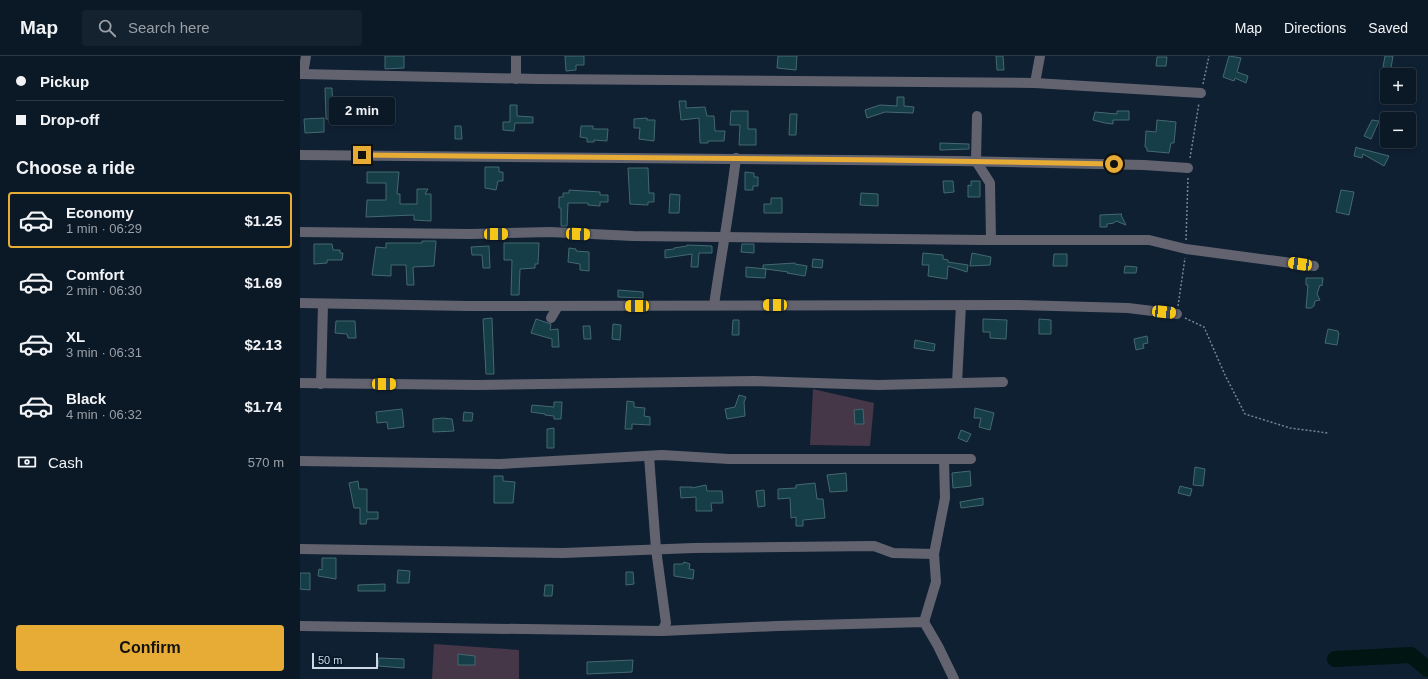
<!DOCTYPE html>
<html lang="en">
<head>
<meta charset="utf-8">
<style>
	:root { --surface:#0b1826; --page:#14212e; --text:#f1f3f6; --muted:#9aa0a7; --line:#2b3743; --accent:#e7ac36 }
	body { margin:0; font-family:Helvetica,sans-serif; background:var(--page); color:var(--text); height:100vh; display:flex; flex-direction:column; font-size:15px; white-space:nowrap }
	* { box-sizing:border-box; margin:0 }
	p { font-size:13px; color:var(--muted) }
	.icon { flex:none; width:22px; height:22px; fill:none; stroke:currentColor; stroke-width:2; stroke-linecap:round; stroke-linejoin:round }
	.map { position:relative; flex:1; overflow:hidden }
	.sheet { display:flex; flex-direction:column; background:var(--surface); width:300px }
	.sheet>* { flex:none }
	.banner { display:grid; align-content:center; height:88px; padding:0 16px; background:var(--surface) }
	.buttons { position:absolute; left:1080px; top:12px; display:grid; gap:8px }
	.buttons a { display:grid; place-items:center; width:36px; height:36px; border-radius:4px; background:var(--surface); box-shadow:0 2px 6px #0003,0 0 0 1px var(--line); font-size:20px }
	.scale { position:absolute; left:12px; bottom:10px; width:66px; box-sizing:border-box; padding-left:4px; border:2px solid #ccd8e4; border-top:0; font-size:11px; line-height:14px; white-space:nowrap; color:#ccd8e4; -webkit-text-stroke:3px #061729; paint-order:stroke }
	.end { position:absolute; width:18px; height:18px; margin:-9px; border:5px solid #e7ac36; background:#111; box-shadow:0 0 0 2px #111 }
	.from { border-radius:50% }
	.bubble { position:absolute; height:28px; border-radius:4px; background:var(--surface); box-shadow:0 2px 6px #0003,0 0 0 1px var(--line); font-size:13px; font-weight:600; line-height:28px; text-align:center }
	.car { position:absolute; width:12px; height:24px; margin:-12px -6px; border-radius:5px; box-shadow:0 0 3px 1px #0007; background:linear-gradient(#f5c518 24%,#345 0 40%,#f5c518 0 76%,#345 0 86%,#f5c518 0) }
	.banner b { display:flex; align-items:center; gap:14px; height:38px; font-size:15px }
	.banner b+b { border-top:1px solid var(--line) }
	.banner i { width:10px; height:10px; background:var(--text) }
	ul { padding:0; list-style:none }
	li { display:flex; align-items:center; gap:12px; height:56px; margin:0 8px 6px; padding:0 8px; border:2px solid transparent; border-radius:4px }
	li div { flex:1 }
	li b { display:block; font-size:15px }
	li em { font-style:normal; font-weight:600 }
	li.current { border-color:var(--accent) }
	li>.icon { width:36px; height:36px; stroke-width:1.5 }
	h2 { padding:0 16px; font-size:18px; line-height:48px }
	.pay { display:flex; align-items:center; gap:10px; height:44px; padding:0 16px; font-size:15px }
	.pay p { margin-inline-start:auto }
	.button { display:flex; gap:8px; margin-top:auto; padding:8px 16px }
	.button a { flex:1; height:46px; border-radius:4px; background:var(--accent); color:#111; font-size:16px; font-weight:600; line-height:46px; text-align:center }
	header { display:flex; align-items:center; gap:24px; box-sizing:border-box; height:56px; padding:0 20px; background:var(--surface); border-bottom:1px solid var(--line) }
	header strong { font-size:19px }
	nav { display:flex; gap:22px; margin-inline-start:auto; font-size:14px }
	.search { width:280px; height:36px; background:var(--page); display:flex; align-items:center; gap:10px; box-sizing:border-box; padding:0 14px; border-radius:4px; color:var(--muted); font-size:15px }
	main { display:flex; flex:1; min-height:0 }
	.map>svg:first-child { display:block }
	.green { fill:#453748 }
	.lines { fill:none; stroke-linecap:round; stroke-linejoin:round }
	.river { stroke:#011512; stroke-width:16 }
	.building { fill:#153e48; stroke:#456871 }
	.path { stroke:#768594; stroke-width:1.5; stroke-dasharray:2 2; stroke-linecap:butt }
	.minor { stroke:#636370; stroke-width:10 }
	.route { stroke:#e7ac36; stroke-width:5 }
</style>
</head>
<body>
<header>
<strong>Map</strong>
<div class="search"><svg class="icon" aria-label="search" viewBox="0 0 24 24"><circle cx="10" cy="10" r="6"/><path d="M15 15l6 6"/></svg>Search here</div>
<nav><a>Map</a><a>Directions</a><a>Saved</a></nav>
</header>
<main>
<section class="sheet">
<div class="banner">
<b><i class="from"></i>Pickup</b>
<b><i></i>Drop-off</b>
</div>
<h2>Choose a ride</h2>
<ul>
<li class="current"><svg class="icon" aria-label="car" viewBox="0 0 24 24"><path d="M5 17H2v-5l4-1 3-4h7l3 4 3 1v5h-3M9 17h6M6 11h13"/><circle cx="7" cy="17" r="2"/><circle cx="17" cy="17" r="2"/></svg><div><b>Economy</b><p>1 min · 06:29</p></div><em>$1.25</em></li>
<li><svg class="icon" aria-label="car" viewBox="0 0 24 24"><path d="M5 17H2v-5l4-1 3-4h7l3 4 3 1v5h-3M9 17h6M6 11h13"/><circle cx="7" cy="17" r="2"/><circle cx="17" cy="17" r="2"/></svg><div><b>Comfort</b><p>2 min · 06:30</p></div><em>$1.69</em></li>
<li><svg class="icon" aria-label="car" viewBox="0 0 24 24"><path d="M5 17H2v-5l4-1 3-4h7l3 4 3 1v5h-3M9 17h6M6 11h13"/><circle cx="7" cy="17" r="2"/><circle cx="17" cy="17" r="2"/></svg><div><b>XL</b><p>3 min · 06:31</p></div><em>$2.13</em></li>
<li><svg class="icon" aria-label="car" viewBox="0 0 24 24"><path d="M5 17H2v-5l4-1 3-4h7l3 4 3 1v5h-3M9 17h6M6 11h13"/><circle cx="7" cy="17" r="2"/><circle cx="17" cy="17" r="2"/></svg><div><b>Black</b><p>4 min · 06:32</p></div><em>$1.74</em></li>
</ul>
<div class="pay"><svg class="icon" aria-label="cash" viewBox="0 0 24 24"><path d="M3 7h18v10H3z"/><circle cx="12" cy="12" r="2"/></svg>Cash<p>570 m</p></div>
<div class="button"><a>Confirm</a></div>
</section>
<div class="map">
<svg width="1128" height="623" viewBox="0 0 1128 623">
	<rect width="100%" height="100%" fill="#0f2033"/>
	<g class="green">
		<polygon points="513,333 574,347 570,390 510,389"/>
		<polygon points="134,588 219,594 219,623 132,623"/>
	</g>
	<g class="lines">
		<polyline class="river" points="1035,603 1111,599 1128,613"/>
	</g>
	<g class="building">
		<polygon points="85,0 104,0 104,12 85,13"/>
		<polygon points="265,0 284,0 284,9 276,9 276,14 266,15"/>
		<polygon points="478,0 497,0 496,14 477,12"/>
		<polygon points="696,0 703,0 704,14 697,14"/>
		<polygon points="929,0 941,2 937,16 948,20 946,27 935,22 934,25 923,21"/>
		<polygon points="1085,0 1093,0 1091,12 1083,11"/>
		<polygon points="857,1 867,1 866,10 856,10"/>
		<polygon points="25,32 32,32 33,53 41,52 42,63 33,61 33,63 26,63"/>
		<polygon points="597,41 604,41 604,50 614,51 613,57 585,56 567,62 565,54 580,49 597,50"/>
		<polygon points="379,45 386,45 386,52 405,51 407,60 414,60 415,75 425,75 424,85 408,85 408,87 400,87 399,62 381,64"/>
		<polygon points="210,49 217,49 217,60 233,61 233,67 215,67 214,75 203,74 203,66 210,66"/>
		<polygon points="431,55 448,55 448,73 456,73 456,89 439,89 440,69 430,69"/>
		<polygon points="817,55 829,55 829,64 813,64 813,68 805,67 793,64 795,56 817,58"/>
		<polygon points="490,58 497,58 496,79 489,79"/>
		<polygon points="24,62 24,76 5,77 4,63"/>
		<polygon points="347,62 347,64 355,64 354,85 339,83 340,72 334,72 334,63"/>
		<polygon points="857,64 876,66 874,87 871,87 869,97 847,95 847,92 845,91 846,75 856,76"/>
		<polygon points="1072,64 1079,65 1071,83 1064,80"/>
		<polygon points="155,70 161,70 162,83 155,83"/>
		<polygon points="281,70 293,70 293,73 308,73 307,85 294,84 294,86 287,86 287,82 280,81"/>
		<polygon points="640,87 669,88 669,93 640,94"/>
		<polygon points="1056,91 1058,92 1089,100 1084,110 1063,98 1062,102 1054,100"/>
		<polygon points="185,111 199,111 199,116 203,116 203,125 198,125 196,134 185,132"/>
		<polygon points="328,112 348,112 349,137 354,137 354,146 348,146 348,149 330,148"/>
		<polygon points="67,116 99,116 97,138 100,138 100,148 117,148 117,133 128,133 125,138 131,138 131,165 114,164 114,159 66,161 67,144 86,144 86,127 67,127"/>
		<polygon points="445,116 454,117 454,121 458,121 458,130 453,130 453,134 445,134"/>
		<polygon points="643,125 653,125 654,136 644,137"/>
		<polygon points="671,125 680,125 680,141 668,141 668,129 671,130"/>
		<polygon points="269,134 300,136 300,139 308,139 308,146 300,146 300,150 288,149 288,147 268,147 267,170 261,170 261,152 259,152 259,141 263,141 263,137 269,137"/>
		<polygon points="1041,134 1054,136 1049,159 1036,156"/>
		<polygon points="561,137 578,138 578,150 560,149"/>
		<polygon points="370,138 380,139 379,157 369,157"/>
		<polygon points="471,142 482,142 482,157 464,157 464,148 471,148"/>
		<polygon points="821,158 822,158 821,159 826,169 816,165 814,167 807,168 807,171 800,171 800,159"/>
		<polygon points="122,185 136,185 134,210 113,211 114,229 107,229 106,209 91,209 91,220 72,219 76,191 86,192 86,187 122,187"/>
		<polygon points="204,187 239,187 238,208 235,208 235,212 220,213 219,239 211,239 212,204 204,204"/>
		<polygon points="14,188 32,188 33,194 40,194 40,197 43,197 42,204 27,204 27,207 14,208"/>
		<polygon points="442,188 454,188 454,197 441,196"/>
		<polygon points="387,189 412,190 412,197 399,197 398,211 391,211 392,198 365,202 365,194 374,193 374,192 387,190"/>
		<polygon points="189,190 190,212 183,212 182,199 172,199 171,191"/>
		<polygon points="269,192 276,193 276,195 289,196 289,215 280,214 280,208 268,206"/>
		<polygon points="623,197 643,199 643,203 648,204 648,206 668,209 667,216 648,210 647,223 628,220 629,209 622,209"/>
		<polygon points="672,197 691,201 690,209 670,210"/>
		<polygon points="754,198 767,198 767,210 753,210"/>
		<polygon points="513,203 523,204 522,212 512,211"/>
		<polygon points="495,207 495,208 507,210 505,220 487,217 488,216 466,213 465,222 446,221 446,211 466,213 463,212 463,209"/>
		<polygon points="825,210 837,211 836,217 824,217"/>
		<polygon points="1006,222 1023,222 1022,230 1020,229 1017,238 1020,244 1015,245 1014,250 1011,252 1006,252 1008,229 1006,229"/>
		<polygon points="318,234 343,236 343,242 318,241"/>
		<polygon points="192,262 194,318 186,318 183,263"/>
		<polygon points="236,263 251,268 250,274 258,273 259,291 252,291 252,283 231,277"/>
		<polygon points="683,263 707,264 706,283 690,282 690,276 683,276"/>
		<polygon points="739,263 751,264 751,278 739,278"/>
		<polygon points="433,264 439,264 439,279 432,279"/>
		<polygon points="36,265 55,265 56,282 48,282 47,278 35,277"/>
		<polygon points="313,268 321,269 320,284 312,283"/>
		<polygon points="283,270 290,270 291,283 284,283"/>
		<polygon points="1028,273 1038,275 1038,277 1039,277 1037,289 1025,287"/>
		<polygon points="847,280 848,287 843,288 844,292 836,294 834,283"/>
		<polygon points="615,284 635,288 634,295 614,292"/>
		<polygon points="439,339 446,341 444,346 445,360 427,363 425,353 435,351"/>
		<polygon points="327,345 334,346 334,351 345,352 344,360 350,361 350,369 332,368 332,373 325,373"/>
		<polygon points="254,346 262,346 261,363 254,363 254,360 245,359 245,358 231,356 232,349 254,351"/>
		<polygon points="675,352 694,357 690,374 679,371 681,362 674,362"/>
		<polygon points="102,353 104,371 88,373 87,366 77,367 76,356"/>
		<polygon points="563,353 564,368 555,368 554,354"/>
		<polygon points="164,356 173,357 172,365 163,365"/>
		<polygon points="143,362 152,363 154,375 133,376 133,363"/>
		<polygon points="254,372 254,392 247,392 247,373"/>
		<polygon points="661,374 671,378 667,386 658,382"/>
		<polygon points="895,411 905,413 903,430 893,429"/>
		<polygon points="670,415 671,430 653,432 652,417"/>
		<polygon points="546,417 547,435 530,436 527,419"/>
		<polygon points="194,420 203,420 203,425 215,426 213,447 194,447"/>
		<polygon points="58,425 59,433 67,433 67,456 78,456 78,463 67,463 66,468 60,468 60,452 54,452 49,427"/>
		<polygon points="515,427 517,443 523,443 525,462 503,464 503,470 496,470 496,461 491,462 490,442 478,443 478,433 496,432 496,429"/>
		<polygon points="406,429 407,435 422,435 423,447 411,447 412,455 396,455 396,441 381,442 380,431 392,431 392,432"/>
		<polygon points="880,430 892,433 890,440 878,437"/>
		<polygon points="464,434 465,450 458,451 456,435"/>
		<polygon points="683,442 683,449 661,452 660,446"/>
		<polygon points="22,502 36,502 36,523 18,520 19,513 22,514"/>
		<polygon points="384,506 390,508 389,513 394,514 393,523 374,520 374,508 383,508"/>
		<polygon points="98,514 110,515 109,527 97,527"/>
		<polygon points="326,516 333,516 334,528 326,529"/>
		<polygon points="0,517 10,517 10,534 0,533"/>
		<polygon points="85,528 85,535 58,535 58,529"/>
		<polygon points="245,529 253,529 252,540 244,540"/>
		<polygon points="158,598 175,600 175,609 158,609"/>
		<polygon points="79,602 104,603 104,612 78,610"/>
		<polygon points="333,604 332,616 287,618 287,606"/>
	</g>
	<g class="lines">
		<g class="path">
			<polyline points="903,28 909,0"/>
			<polyline points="890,102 899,47"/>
			<polyline points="886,184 888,122"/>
			<polyline points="878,250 885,202"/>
			<polyline points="885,262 904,271 925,319 945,358 990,372 1028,377"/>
		</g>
		<g class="minor">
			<polyline points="216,0 216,23"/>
			<polyline points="0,18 238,23 735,27 901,37"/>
			<polyline points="3,18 6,0"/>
			<polyline points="735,27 740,0"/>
			<polyline points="677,60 676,105 690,127 691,184"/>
			<polyline points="0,99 659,105 844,109 888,112"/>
			<polyline points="0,176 170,178 250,176 333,180 683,184 849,184 886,193 1014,210"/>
			<polyline points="0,247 168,250 718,249 828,252 877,258"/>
			<path d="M 414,249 C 421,200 430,152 436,102"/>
			<polyline points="251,262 258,250"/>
			<polyline points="0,327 178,329 455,325 578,329 703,326"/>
			<polyline points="657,327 661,249"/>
			<polyline points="21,328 23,248"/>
			<polyline points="349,400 356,493 366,567 362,575"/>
			<polyline points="0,405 200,408 362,399 429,403 671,403"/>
			<polyline points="0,493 263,497 394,492 574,490 593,497 634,498"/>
			<polyline points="624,566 636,526 634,498 645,442 644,403"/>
			<polyline points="0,570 362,575 477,570 624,566 638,590 654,623"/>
		</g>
	</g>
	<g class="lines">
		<polyline class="route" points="62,99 582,104 814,108"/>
	</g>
</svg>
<div class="buttons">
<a>+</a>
<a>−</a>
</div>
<div class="scale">50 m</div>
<i class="end from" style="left:814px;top:108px"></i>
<i class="end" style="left:62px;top:99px"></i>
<div class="bubble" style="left:29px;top:41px;width:66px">2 min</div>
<i class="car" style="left:196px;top:178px;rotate:89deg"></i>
<i class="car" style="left:278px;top:178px;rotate:92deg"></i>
<i class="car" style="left:1000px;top:208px;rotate:278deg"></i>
<i class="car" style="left:475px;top:249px;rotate:270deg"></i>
<i class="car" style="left:337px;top:250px;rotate:270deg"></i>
<i class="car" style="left:864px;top:256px;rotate:96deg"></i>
<i class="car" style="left:84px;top:328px;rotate:90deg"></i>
</div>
</main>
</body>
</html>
